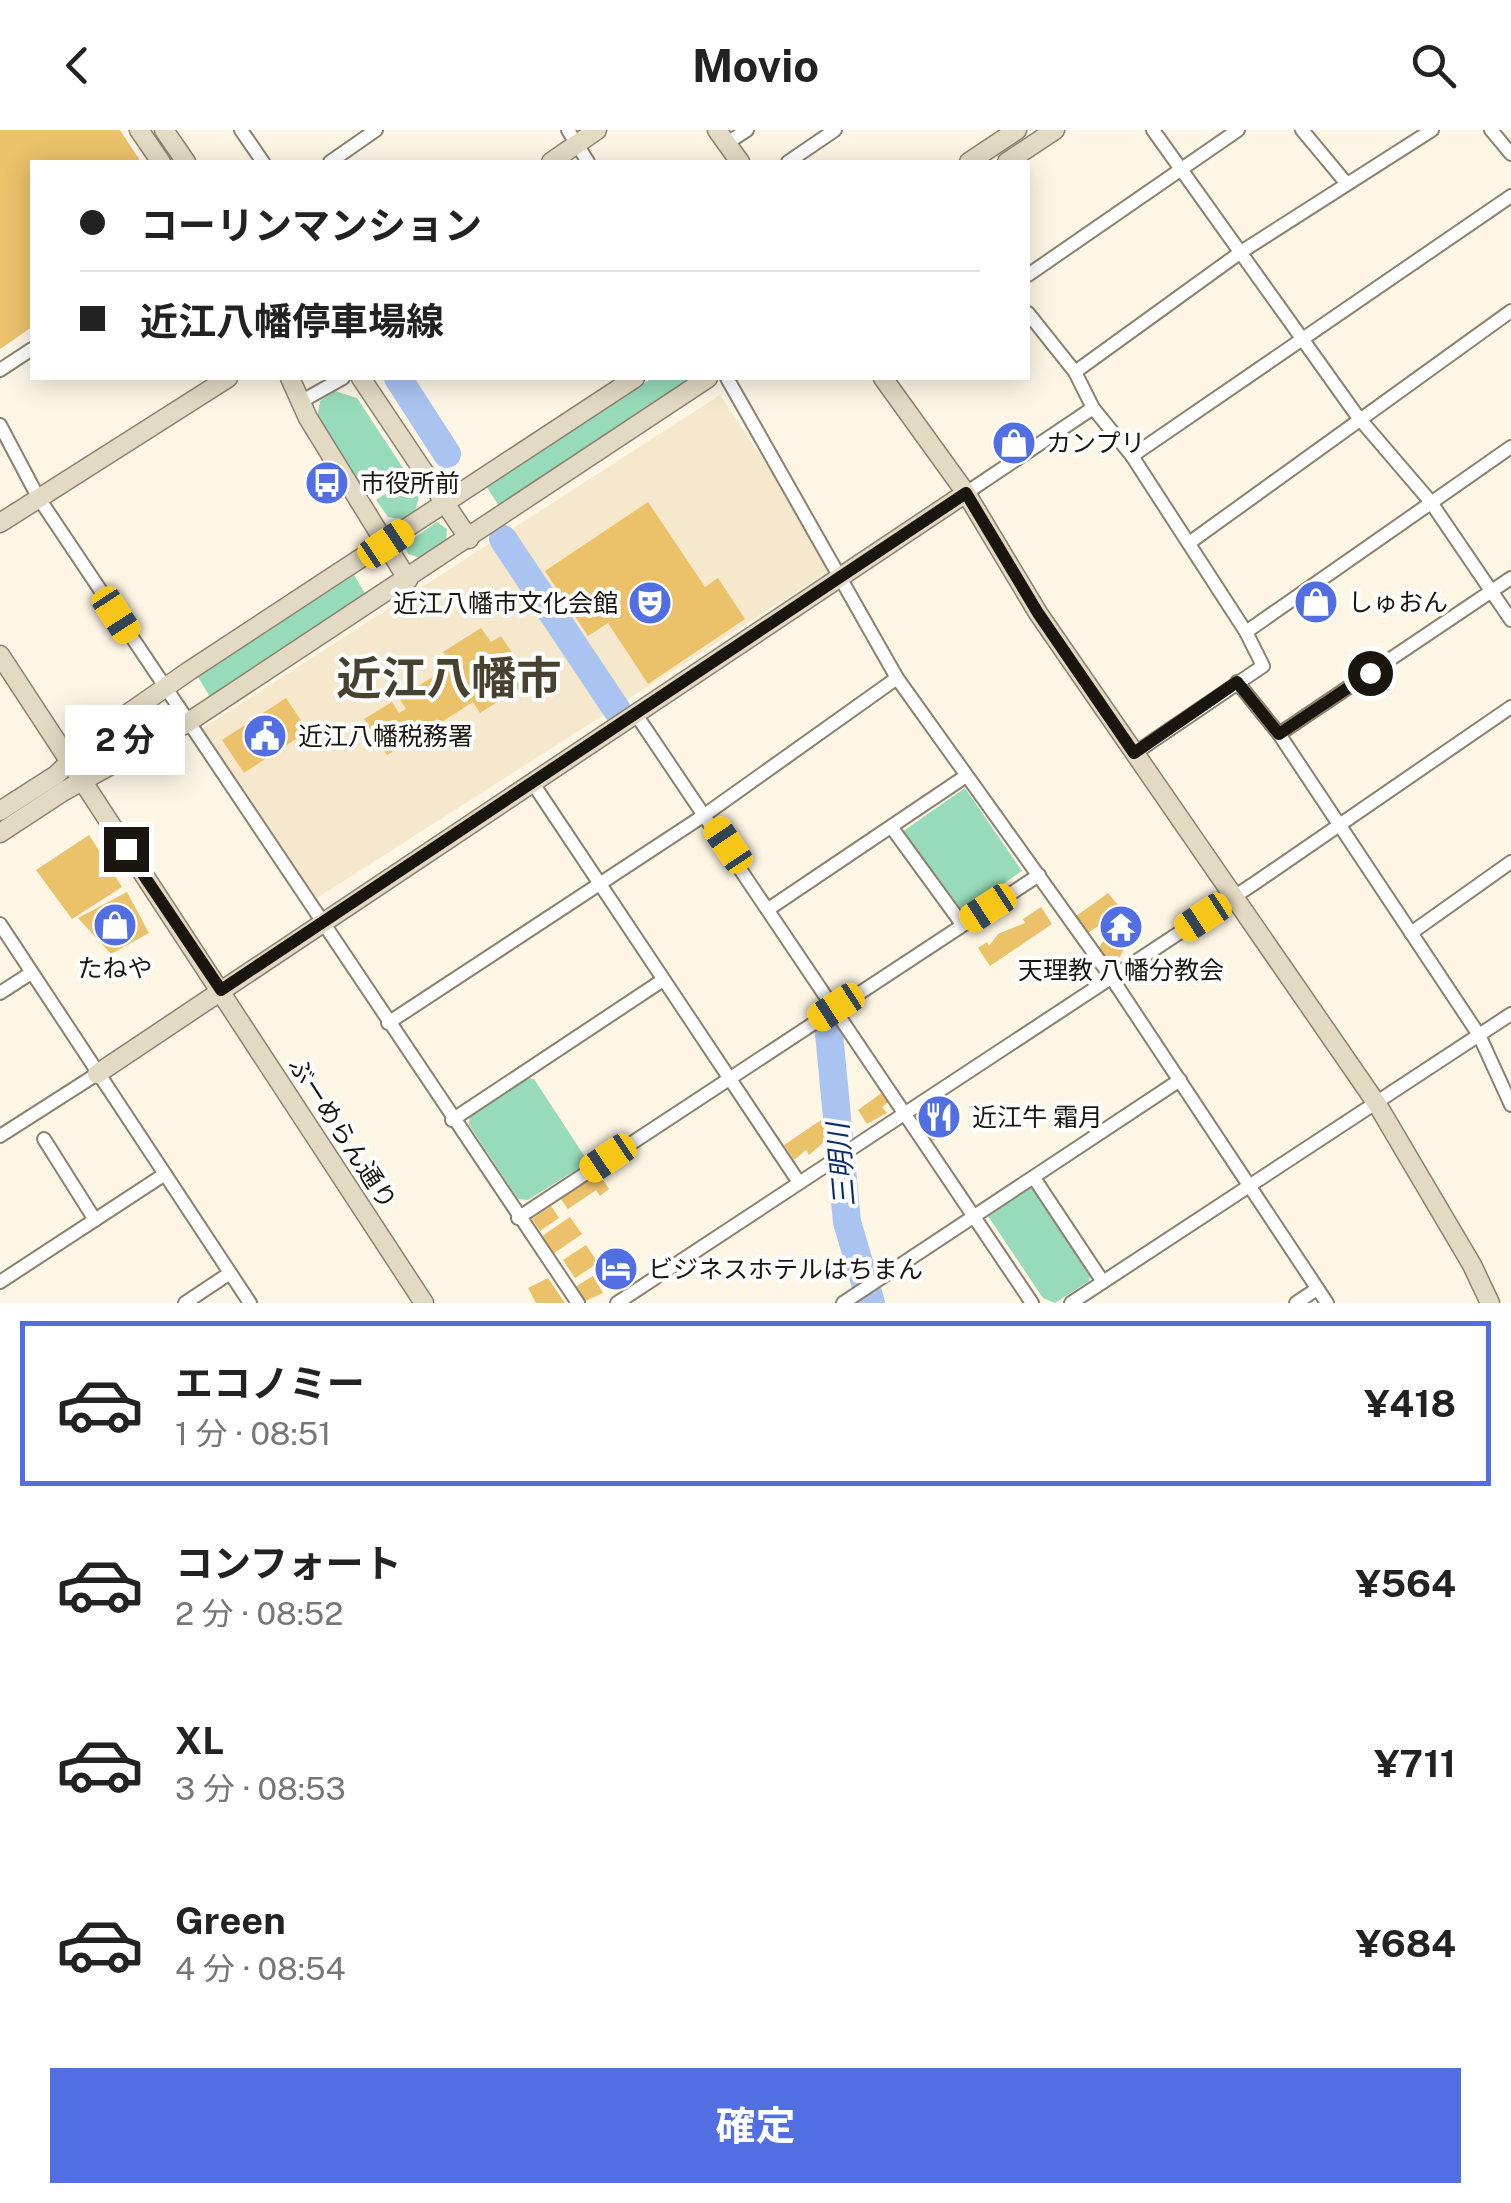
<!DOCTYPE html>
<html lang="ja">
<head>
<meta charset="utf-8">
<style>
	:root { --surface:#fff; --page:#f6f6f6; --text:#222; --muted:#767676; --line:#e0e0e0; --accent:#516fe3 }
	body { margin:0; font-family:"Public Sans","Noto Sans JP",sans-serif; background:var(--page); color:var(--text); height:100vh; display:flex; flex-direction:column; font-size:38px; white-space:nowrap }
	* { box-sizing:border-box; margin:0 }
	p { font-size:32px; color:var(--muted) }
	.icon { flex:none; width:55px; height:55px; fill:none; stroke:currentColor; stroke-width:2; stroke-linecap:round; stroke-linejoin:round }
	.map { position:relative; height:1173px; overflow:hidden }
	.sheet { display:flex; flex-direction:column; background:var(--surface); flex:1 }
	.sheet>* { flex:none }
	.top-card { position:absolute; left:30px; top:30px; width:1000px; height:220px; border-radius:0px; box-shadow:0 5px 25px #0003; display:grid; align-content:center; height:220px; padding:0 50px; background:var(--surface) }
	.end { position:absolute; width:45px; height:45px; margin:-22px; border:12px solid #1a160f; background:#fff; box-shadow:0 0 0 5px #fff }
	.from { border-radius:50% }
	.bubble { position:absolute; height:70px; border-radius:0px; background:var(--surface); box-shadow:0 5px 25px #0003; font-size:32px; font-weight:700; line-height:70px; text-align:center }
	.car { position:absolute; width:30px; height:60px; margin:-30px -15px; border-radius:12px; box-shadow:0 0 8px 2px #0007; background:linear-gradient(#f5c518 24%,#345 0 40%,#f5c518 0 76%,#345 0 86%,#f5c518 0) }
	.top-card b { display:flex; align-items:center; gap:35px; height:95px; font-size:38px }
	.top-card b+b { border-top:2px solid var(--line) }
	.top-card i { width:25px; height:25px; background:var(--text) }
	ul { padding:18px 0 0; list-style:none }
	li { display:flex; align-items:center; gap:30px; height:165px; margin:0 20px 15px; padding:0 30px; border:5px solid transparent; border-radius:0px }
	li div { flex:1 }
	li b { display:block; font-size:38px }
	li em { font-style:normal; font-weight:700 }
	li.current { border-color:var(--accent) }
	li>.icon { width:90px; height:90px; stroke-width:1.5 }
	.action { display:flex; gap:20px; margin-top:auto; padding:20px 50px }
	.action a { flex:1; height:115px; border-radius:0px; background:var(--accent); color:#fff; font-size:40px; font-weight:700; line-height:115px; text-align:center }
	header { display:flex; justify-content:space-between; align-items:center; height:130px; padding:0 50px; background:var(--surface); font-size:45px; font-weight:700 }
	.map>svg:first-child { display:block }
	.built { fill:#f6e8cd }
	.green { fill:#97dbba }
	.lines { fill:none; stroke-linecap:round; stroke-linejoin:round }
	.river { stroke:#aac4f1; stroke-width:28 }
	.building { fill:#ebc16a }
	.street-casing { stroke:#8a816e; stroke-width:16 }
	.secondary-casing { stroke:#8a816e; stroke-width:21 }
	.street { stroke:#fff; stroke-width:12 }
	.secondary { stroke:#e3dac4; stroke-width:18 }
	.route { stroke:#1a160f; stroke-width:12 }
	.labels { text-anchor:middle; stroke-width:8; stroke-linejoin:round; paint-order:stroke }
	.poi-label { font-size:25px; fill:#1a160f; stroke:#fff; text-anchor:start }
	.street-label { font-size:25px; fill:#1a160f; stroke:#fff }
	.water-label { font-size:28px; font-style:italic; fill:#092d6c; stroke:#fff }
	.town-label { font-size:45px; font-weight:bold; fill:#494130; stroke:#fff }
</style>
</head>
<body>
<header><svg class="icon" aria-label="back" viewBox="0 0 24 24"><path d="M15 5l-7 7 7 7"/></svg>Movio<svg class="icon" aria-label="search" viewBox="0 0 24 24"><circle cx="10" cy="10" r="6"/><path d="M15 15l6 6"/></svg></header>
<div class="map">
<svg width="1511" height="1173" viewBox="0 0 1511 1173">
	<rect width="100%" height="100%" fill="#fef6e5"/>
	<polygon class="built" points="720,265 835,437 314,770 197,602"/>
	<g class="green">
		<polygon points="652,248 689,249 499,376 486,356"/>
		<polygon points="335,261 357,268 405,341 367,367 317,288 320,271"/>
		<polygon points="414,345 420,363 415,382 401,389 388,387 376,370"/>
		<polygon points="437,392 447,399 446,411 420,428 408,424 405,414"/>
		<polygon points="354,445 366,465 210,567 198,547"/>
		<polygon points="152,578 163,581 168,594 117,621 108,607"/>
		<polygon points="965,658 1022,741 963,781 902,702"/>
		<polygon points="527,948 534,949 585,1027 584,1035 528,1070 518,1069 469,995 470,984"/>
		<polygon points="1026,1058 1036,1058 1091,1141 1089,1151 1055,1173 1043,1168 988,1086"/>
	</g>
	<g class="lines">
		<g class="river">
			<polyline points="398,248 447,324"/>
			<polyline points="503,409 617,580"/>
			<polyline points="828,893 847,1092 871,1173"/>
		</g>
	</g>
	<g class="building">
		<polygon points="0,0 120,0 141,32 32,32 32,197 0,219"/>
		<polygon points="648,372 705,457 718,448 745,489 648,554 608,493 588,506 545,441"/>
		<polygon points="481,498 491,512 501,506 523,539 513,545 521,557 480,583 473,572 421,605 414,593 407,598 414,608 387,625 364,589 392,572 399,583 406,579 399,568 452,535 443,522"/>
		<polygon points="286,568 308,601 244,643 222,610"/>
		<polygon points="89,705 122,757 72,789 36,740"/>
		<polygon points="127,762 149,803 111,824 78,788"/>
		<polygon points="1108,763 1134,794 1127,800 1132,802 1119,829 1112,832 1102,828 1098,820 1113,793 1111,788 1086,804 1075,787"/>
		<polygon points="1041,777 1052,794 990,836 978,818 987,812 989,816 998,804 1025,793 1023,789"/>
		<polygon points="883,962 890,971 882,977 887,983 867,994 858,980"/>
		<polygon points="943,964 961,988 933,1011 917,986 919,979"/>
		<polygon points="824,988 831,1006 809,1025 806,1020 794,1030 784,1015"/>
		<polygon points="598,1042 609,1059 600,1066 596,1060 568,1079 560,1068"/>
		<polygon points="551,1076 559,1088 540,1101 532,1089"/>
		<polygon points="570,1087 582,1104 547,1128 535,1111"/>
		<polygon points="586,1115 598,1133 575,1148 563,1130"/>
		<polygon points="593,1146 603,1163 581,1173 572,1159"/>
		<polygon points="548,1148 565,1173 536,1173 528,1158"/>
	</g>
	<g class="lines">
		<defs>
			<g id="street">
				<polyline points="241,0 263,32"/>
				<polyline points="568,0 588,32"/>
				<polyline points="1153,0 1358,287 1430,371 1511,490"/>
				<polyline points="1302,0 1347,54"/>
				<polyline points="1491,0 1511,24"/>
				<polyline points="727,13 747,0"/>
				<polyline points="330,32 376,0"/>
				<polyline points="788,32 835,0"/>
				<polyline points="1028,145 1238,0"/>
				<polyline points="1028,183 1075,242 1093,278 1132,326 1246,502 1263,536 1135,623"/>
				<polyline points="0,240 32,219"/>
				<polyline points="1075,242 1241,122 1432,0"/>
				<polyline points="727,248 897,548 1111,847 1327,1173"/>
				<polyline points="302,271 343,248"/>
				<polyline points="0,295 38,367 578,1173"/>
				<polyline points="1132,326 1511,66"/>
				<polyline points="966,363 1093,278"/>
				<polyline points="1189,413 1511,181"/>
				<polyline points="1246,502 1511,317"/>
				<polyline points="1237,552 1279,604 1479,905 1511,975"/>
				<polyline points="635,583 1032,1173"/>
				<polyline points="1279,604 1511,448"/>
				<polyline points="532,652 798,1051"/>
				<polyline points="892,698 962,794"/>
				<polyline points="770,778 966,646"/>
				<polyline points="0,794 250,1173"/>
				<polyline points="1411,803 1511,732"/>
				<polyline points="0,863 31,843"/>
				<polyline points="388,893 706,684 897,548"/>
				<polyline points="452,990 663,850"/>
				<polyline points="0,1006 97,944"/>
				<polyline points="44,1009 95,1090"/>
				<polyline points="1034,1048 1103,1152"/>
				<polyline points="518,1088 1039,745"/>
				<polyline points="0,1152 165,1044"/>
				<polyline points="185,1173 230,1143"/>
				<polyline points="617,1173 1255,753 1511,577"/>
				<polyline points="843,1173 1180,950"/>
				<polyline points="1071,1173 1511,884"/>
				<polyline points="1296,1173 1317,1159"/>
			</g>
			<g id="secondary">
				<polyline points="139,0 161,32"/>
				<polyline points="164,0 186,32"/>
				<polyline points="717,0 740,32"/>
				<polyline points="551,32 597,0"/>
				<polyline points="969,32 1017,0"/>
				<polyline points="1007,32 1055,0"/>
				<polyline points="290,248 308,288 408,450"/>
				<polyline points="361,248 469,409"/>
				<polyline points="883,248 966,363 1038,483 1377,974 1472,1135 1490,1173"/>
				<polyline points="0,393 228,248"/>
				<polyline points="0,525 424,1173"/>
				<polyline points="0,681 56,645 100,603 189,541 635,248"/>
				<polyline points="0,703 64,661 187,593 708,248"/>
				<polyline points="97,944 966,363"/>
			</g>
		</defs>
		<use href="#street" class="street-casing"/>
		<use href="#secondary" class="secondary-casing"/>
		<use href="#street" class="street"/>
		<use href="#secondary" class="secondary"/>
	</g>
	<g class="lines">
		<polyline class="route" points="126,719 221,860 966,363 1038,483 1134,623 1237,552 1279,604 1370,543"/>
	</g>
	<defs>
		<symbol id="shop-disc" viewBox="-11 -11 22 22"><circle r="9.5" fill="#516fe3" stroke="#fff"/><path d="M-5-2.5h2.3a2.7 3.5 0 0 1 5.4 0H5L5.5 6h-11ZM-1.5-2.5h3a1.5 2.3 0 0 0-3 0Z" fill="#fff"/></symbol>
		<symbol id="bus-disc" viewBox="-11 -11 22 22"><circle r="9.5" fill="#516fe3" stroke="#fff"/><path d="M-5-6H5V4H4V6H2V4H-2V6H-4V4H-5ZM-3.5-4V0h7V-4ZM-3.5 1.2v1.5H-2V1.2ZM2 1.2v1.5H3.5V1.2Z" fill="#fff"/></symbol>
		<symbol id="theatre-disc" viewBox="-11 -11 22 22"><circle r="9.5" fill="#516fe3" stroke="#fff"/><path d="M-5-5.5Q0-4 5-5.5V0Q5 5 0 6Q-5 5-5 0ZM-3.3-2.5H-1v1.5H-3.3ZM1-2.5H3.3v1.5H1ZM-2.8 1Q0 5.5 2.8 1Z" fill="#fff"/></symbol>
		<symbol id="civic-disc" viewBox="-11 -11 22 22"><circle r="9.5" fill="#516fe3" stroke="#fff"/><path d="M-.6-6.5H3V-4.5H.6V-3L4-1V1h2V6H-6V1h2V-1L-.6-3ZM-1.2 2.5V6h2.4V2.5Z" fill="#fff"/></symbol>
		<symbol id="temple-disc" viewBox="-11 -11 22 22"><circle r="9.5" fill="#516fe3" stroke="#fff"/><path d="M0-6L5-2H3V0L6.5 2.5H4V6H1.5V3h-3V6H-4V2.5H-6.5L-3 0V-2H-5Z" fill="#fff"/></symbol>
		<symbol id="restaurant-disc" viewBox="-11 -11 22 22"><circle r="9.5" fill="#516fe3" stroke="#fff"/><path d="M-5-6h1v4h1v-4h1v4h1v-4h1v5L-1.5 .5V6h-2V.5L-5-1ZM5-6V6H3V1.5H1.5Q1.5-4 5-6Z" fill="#fff"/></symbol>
		<symbol id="hotel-disc" viewBox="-11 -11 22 22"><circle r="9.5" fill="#516fe3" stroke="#fff"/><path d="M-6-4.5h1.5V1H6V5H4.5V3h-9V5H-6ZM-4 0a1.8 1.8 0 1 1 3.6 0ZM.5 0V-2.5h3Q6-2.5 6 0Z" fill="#fff"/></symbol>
	</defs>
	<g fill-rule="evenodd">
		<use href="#shop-disc" x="989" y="288" width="50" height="50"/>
		<use href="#bus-disc" x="302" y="328" width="50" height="50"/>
		<use href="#shop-disc" x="1291" y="447" width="50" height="50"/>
		<use href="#theatre-disc" x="625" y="448" width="50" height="50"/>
		<use href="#civic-disc" x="240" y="581" width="50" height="50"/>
		<use href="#shop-disc" x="90" y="770" width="50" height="50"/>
		<use href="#temple-disc" x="1096" y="772" width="50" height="50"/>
		<use href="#restaurant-disc" x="914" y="962" width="50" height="50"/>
		<use href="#hotel-disc" x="591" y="1114" width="50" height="50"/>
	</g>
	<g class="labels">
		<g class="poi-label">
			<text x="1046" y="322">カンプリ</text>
			<text x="360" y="362">市役所前</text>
			<text x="1348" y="481">しゅおん</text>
			<text x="618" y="482" text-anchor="end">近江八幡市文化会館</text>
			<text x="298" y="615">近江八幡税務署</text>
			<text x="115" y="847" text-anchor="middle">たねや</text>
			<text x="1121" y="849" text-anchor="middle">天理教 八幡分教会</text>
			<text x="972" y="996">近江牛 霜月</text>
			<text x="648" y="1148">ビジネスホテルはちまん</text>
		</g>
		<g class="street-label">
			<text transform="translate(343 1003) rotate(57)" y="9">ぶーめらん通り</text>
		</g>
		<g class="water-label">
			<text transform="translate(841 1035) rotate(-95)" y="10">三明川</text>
		</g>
		<g class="town-label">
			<text x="449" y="564">近江八幡市</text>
		</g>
	</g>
</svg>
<i class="end from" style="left:1370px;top:543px"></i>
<i class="end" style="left:126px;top:719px"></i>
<div class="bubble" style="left:65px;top:575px;width:120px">2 分</div>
<i class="car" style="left:386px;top:414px;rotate:56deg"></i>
<i class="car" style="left:116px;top:485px;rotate:147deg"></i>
<i class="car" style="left:728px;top:715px;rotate:326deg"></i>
<i class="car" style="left:988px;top:778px;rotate:237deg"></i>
<i class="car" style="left:1203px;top:787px;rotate:237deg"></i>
<i class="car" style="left:836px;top:877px;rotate:237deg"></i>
<i class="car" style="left:608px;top:1028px;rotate:236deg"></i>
<div class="top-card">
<b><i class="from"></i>コーリンマンション</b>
<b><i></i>近江八幡停車場線</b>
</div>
</div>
<section class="sheet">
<ul>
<li class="current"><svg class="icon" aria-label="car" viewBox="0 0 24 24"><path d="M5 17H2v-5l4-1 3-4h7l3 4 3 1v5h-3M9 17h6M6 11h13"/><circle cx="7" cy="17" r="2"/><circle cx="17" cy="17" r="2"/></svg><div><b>エコノミー</b><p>1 分 · 08:51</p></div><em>¥418</em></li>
<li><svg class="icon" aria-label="car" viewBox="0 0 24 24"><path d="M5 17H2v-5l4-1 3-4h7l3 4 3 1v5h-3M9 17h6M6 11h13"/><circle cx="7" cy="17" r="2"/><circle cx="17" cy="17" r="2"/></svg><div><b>コンフォート</b><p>2 分 · 08:52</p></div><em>¥564</em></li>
<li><svg class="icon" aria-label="car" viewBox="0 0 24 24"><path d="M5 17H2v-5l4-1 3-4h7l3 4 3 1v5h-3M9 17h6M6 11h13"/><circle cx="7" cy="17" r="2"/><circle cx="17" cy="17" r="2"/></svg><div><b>XL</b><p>3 分 · 08:53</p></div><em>¥711</em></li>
<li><svg class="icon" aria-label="car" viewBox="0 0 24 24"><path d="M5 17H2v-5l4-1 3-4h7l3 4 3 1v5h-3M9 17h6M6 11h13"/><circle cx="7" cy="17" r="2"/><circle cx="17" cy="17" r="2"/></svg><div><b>Green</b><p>4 分 · 08:54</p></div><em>¥684</em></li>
</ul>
<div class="action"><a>確定</a></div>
</section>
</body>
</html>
